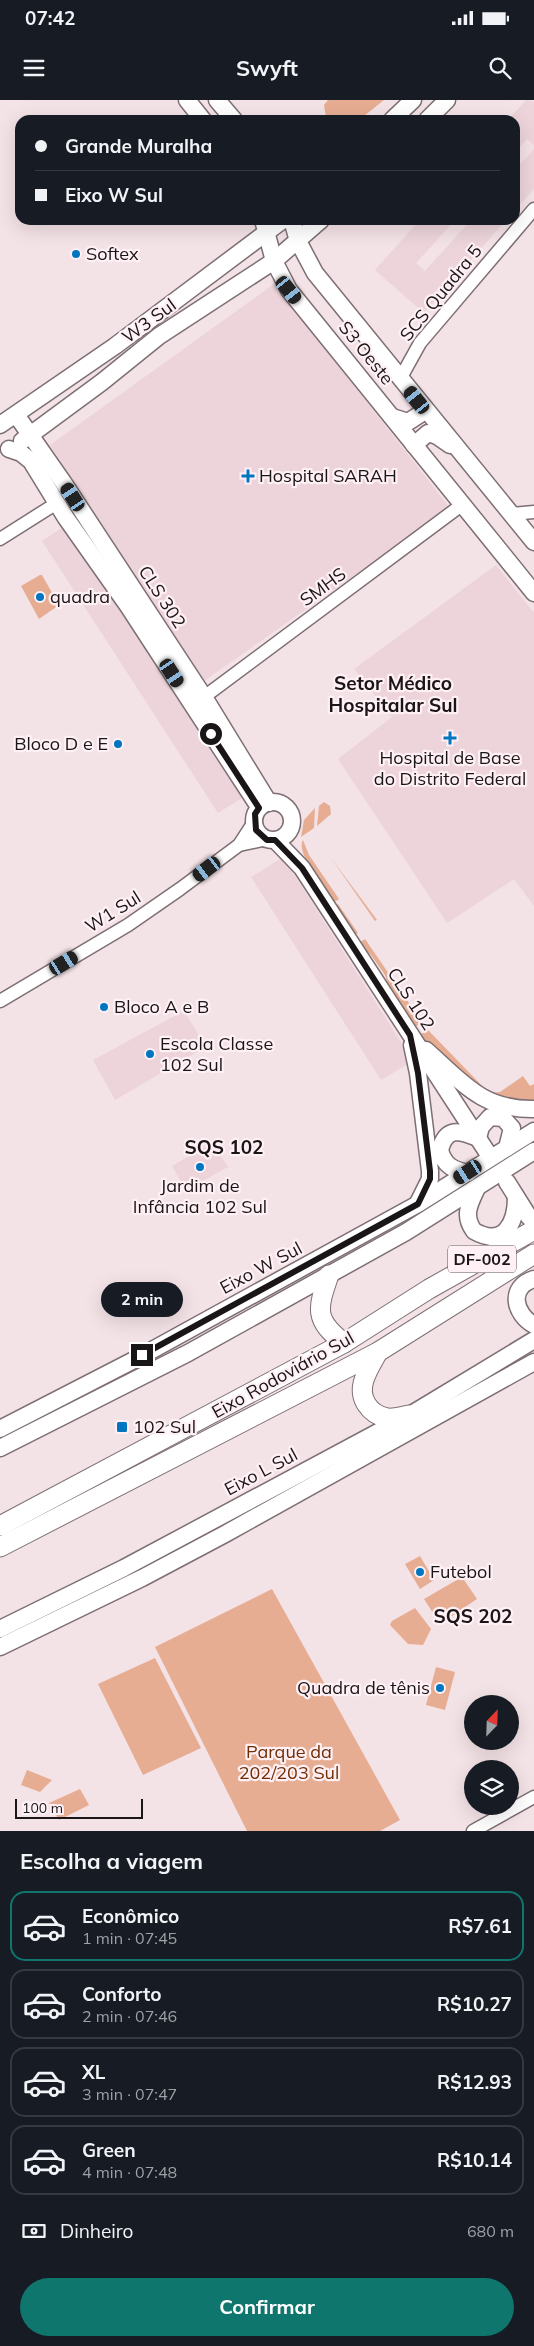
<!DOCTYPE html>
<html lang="pt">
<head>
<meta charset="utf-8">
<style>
	:root { --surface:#171b24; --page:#242831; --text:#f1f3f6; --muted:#9ea1a6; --line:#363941; --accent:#0f766e }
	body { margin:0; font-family:Mulish,sans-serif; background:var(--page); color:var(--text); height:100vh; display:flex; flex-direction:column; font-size:19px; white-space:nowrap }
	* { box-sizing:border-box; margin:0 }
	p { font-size:16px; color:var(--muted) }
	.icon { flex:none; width:28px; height:28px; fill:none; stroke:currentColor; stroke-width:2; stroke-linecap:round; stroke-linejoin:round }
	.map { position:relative; height:1731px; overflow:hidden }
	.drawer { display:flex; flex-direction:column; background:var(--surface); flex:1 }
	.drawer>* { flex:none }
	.banner { position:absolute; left:15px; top:15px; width:505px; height:110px; border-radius:15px; box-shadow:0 5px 20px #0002; display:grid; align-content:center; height:110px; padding:0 20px; background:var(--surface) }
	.needle { width:32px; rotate:23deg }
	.tools { position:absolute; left:464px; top:1595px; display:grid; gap:10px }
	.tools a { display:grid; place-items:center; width:55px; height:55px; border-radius:50%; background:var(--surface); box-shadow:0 5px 20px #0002; font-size:25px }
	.scale { position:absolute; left:15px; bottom:12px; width:128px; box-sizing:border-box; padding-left:5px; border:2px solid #1a1516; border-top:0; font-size:14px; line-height:18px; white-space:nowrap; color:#1a1516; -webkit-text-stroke:4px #fef0f4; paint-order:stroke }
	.end { position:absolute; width:22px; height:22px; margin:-11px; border:6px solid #1a1516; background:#fff; box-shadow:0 0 0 2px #fff }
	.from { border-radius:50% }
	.bubble { position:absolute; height:35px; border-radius:18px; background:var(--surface); box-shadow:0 5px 20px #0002; font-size:16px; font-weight:700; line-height:35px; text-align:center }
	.car { position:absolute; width:15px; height:30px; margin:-15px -8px; border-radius:6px; box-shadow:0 0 4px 1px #0007; background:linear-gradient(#222 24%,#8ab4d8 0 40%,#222 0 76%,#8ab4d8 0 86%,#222 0) }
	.banner b { display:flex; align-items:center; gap:18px; height:48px; font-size:19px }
	.banner b+b { border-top:1px solid var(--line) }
	.banner i { width:12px; height:12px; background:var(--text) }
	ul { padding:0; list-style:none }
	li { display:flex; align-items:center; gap:15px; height:70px; margin:0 10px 8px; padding:0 10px; border:2px solid var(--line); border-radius:15px }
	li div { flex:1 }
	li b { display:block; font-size:19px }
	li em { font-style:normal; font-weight:700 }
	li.selected { border-color:var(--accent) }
	li>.icon { width:45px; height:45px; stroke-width:1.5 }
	h2 { padding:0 20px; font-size:22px; line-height:60px }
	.pay { display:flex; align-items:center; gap:12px; height:55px; padding:0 20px; font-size:19px }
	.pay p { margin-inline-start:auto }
	.action { display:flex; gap:10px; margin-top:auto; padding:10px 20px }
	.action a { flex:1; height:58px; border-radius:30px; background:var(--accent); color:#fff; font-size:20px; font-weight:700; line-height:58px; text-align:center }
	.status { display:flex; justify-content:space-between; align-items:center; height:35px; padding:0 25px; background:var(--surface); direction:ltr }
	.status svg { height:14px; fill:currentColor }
	header { display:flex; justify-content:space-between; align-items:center; height:65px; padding:0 20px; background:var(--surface); font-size:22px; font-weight:700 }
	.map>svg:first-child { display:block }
	.built { fill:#ecd4da }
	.green { fill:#e7ad93 }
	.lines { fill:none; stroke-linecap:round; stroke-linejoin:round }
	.minor-casing { stroke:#7d6f73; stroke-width:15 }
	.major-casing { stroke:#7d6f73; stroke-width:19 }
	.highway-casing { stroke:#7d6f73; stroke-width:21 }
	.minor { stroke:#fff; stroke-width:12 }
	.major { stroke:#fff; stroke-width:16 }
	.highway { stroke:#fff; stroke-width:19 }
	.route { stroke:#1a1516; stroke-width:6 }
	.poi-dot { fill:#0076c0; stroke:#fef0f4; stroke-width:2 }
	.labels { text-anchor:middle; stroke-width:4.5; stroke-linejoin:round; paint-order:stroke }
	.shield { fill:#fef0f4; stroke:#5e5759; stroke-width:1 }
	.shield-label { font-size:16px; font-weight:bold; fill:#1a1516 }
	.poi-label { font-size:18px; fill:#1a1516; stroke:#fef0f4; text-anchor:start }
	.street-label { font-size:18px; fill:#1a1516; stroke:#fef0f4 }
	.park-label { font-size:18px; fill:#712e05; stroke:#fef0f4 }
	.neighbourhood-label { font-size:19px; font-weight:bold; fill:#1a1516; stroke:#fef0f4 }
</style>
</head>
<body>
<div class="status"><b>07:42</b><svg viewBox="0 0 49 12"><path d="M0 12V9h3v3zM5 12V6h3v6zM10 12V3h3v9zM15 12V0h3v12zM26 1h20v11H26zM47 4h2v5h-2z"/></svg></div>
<header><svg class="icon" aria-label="menu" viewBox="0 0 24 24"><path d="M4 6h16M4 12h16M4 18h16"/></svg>Swyft<svg class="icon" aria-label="search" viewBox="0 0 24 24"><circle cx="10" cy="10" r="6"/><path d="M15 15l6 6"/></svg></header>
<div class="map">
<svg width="534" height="1731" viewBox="0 0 534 1731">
	<rect width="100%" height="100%" fill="#f3e2e6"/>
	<g class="built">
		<polygon points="526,0 534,2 534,45 527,39 515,52 515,20 508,20"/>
		<polygon points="534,49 534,89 515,110 515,70"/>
		<polygon points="420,120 455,120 416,163 425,171 471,120 506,120 424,213 375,170"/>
		<polygon points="274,184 450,408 204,581 50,345"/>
		<polygon points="65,426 242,698 218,713 42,441"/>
		<polygon points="496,465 534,513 534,806 514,779 447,823 338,659 392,617 354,569"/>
		<polygon points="283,757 413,961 381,980 251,777"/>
		<polygon points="184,911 206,947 115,1000 93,960"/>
		<polygon points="212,1043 228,1067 186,1090 172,1066"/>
	</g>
	<g class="green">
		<polygon points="328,0 384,0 359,20 324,20 326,17 324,5"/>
		<polygon points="40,475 42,475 59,505 39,519 21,486"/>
		<polygon points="324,702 330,706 331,714 317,726 319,706"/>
		<polygon points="315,708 314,728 301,737 304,720"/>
		<path d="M 303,740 L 309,755 L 339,799 L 333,803 C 325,792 295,751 303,740 Z"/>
		<polygon points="331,758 377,820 375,821"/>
		<polygon points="338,804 358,833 354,835 335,806"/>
		<polygon points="365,839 422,922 414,928 390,891 385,875 371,855 359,843"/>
		<polygon points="428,930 489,993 500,992 523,976 530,986 534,984 534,1003 496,999 456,969 419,935"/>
		<polygon points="420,1456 434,1480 420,1489 405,1464"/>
		<polygon points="462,1477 477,1499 440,1524 424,1499"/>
		<polygon points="272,1489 400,1720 380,1731 247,1731 155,1547"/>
		<polygon points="415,1508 431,1529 423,1545 408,1544 390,1525 392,1521"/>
		<polygon points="155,1558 201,1648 143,1675 98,1584"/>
		<polygon points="436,1567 455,1572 445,1610 426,1605"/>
		<polygon points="27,1670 52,1680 40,1692 21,1685"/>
		<polygon points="80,1689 89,1705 59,1720 49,1703"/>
	</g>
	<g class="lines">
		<defs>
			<g id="minor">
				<polyline points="400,279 420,243 534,109"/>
				<polyline points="512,414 534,412"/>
				<polyline points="0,439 57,403"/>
				<polyline points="204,597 463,404"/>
				<polyline points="239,745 267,739"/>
				<polyline points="0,901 128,825 180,789 239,745 254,722"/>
				<polyline points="473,1731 534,1697"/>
			</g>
			<g id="major">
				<polyline points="187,0 203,20"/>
				<polyline points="217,0 234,20"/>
				<polyline points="392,20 413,0"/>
				<polyline points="427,20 447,0"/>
				<polyline points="263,120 274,161 289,190 534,493"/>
				<polyline points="292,120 298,141 315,173 534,442"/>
				<polyline points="17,316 63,382 204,597 269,703"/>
				<polyline points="392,317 408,322 425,311"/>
				<polyline points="0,325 115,246 283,120"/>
				<polyline points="22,341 102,282 159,236 274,161 321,120"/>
				<polyline points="414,345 428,333 437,336 450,345"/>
				<polyline points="9,349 21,353 31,361 66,418 128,506 259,707"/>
				<circle cx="273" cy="721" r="19"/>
				<polyline points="275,740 302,768 487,1052"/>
				<polyline points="412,945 418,973 430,1071 430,1079 418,1103"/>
				<path d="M 426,950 C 462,982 482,1010 534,1009"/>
				<polyline points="478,1038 481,1027 490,1017 503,1018 512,1028 507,1048"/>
				<path d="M 468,1073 C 454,1070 444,1066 440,1050 C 446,1027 459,1030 478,1038"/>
				<polyline points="507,1082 529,1117"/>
				<path d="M 476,1090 C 469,1105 463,1116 474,1131 C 504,1148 516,1123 516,1097"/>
				<path d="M 534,1179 C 508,1187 514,1214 534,1225"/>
				<polyline points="0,1329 134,1260 418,1104 534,1031"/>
				<polyline points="0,1348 188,1253 406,1132 534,1051"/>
				<polyline points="0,1529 124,1468 410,1315 534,1240"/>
				<polyline points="0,1547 142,1478 225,1434 534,1262"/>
			</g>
			<g id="highway">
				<path d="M 329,1175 C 317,1209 314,1220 344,1243"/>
				<path d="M 378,1252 C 373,1261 367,1270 364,1280 C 358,1298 369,1314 387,1318 C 394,1319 403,1316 410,1315"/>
				<polyline points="0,1426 344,1243 429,1189 534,1130"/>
				<polyline points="0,1447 378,1252 534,1154"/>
			</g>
		</defs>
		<use href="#minor" class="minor-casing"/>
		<use href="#major" class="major-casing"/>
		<use href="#highway" class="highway-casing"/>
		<use href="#minor" class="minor"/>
		<use href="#major" class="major"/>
		<use href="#highway" class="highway"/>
	</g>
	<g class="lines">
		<polyline class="route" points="142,1255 418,1104 430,1079 430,1071 418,973 410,935 302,768 275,740 267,740 256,730 255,714 259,708 211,634"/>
	</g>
	<g class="poi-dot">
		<circle cx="76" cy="154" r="5"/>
		<path d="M245.5 368.5h5v5h5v5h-5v5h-5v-5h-5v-5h5z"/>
		<circle cx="40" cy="497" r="5"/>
		<path d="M447.5 630.5h5v5h5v5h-5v5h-5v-5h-5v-5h5z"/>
		<circle cx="118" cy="644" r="5"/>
		<circle cx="104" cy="907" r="5"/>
		<circle cx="150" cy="954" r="5"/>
		<circle cx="200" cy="1067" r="5"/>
		<rect x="116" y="1321" width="12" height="12" rx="2.5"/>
		<circle cx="420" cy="1472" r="5"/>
		<circle cx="440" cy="1588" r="5"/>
	</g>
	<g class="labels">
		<rect class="shield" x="448" y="1145.5" width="68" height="27" rx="4"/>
		<g class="shield-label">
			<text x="482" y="1165">DF-002</text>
		</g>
		<g class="poi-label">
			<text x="86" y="160">Softex</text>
			<text x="259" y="382">Hospital SARAH</text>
			<text x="50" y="503">quadra</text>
			<text x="108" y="650" text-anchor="end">Bloco D e E</text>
			<text x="450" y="664" text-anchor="middle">Hospital de Base<tspan x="450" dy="21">do Distrito Federal</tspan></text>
			<text x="114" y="913">Bloco A e B</text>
			<text x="160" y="950">Escola Classe<tspan x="160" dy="21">102 Sul</tspan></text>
			<text x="200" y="1092" text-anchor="middle">Jardim de<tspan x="200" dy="21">Infância 102 Sul</tspan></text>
			<text x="133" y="1333">102 Sul</text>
			<text x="430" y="1478">Futebol</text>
			<text x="430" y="1594" text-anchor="end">Quadra de tênis</text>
		</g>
		<g class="street-label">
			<text transform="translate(441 193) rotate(-51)" y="6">SCS Quadra 5</text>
			<text transform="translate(149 221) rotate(-36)" y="6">W3 Sul</text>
			<text transform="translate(366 253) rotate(51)" y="6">S3 Oeste</text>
			<text transform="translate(323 487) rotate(-36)" y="6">SMHS</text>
			<text transform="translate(162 497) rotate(57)" y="6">CLS 302</text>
			<text transform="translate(113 812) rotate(-32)" y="6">W1 Sul</text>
			<text transform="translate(411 899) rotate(57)" y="6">CLS 102</text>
			<text transform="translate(261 1168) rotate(-28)" y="6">Eixo W Sul</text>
			<text transform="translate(283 1275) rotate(-29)" y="6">Eixo Rodoviário Sul</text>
			<text transform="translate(261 1372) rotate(-28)" y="6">Eixo L Sul</text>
		</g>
		<g class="park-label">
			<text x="289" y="1658">Parque da<tspan x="289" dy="21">202/203 Sul</tspan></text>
		</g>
		<g class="neighbourhood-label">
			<text x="393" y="590">Setor Médico<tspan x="393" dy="22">Hospitalar Sul</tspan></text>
			<text x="224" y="1054">SQS 102</text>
			<text x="473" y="1523">SQS 202</text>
		</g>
	</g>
</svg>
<div class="tools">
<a><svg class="needle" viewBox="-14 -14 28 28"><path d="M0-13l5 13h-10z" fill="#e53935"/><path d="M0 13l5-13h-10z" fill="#9ea1a6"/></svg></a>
<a><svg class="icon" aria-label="layers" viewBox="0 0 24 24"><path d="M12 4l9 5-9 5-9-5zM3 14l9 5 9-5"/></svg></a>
</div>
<div class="scale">100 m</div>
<i class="end from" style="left:211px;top:634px"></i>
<i class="end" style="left:142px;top:1255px"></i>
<div class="bubble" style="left:101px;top:1182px;width:82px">2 min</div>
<i class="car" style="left:289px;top:190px;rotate:141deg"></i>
<i class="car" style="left:417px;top:300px;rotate:321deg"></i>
<i class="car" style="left:73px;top:397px;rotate:327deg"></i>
<i class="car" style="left:172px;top:573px;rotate:147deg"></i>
<i class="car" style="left:207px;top:769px;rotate:233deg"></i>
<i class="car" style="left:64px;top:863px;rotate:59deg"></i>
<i class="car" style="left:468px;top:1072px;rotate:238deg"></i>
<div class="banner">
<b><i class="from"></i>Grande Muralha</b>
<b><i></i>Eixo W Sul</b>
</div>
</div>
<section class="drawer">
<h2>Escolha a viagem</h2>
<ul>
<li class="selected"><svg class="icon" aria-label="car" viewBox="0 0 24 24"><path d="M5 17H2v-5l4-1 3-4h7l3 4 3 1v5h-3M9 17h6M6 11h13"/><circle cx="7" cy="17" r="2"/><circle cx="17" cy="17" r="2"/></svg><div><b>Econômico</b><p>1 min · 07:45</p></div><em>R$7.61</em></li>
<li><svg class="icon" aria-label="car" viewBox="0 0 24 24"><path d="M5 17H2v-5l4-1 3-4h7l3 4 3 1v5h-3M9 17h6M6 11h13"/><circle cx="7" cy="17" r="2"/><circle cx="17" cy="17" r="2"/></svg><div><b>Conforto</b><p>2 min · 07:46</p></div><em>R$10.27</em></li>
<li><svg class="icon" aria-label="car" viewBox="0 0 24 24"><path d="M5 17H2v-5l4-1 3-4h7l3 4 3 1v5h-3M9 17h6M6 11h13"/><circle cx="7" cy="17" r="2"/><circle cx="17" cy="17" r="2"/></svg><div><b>XL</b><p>3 min · 07:47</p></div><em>R$12.93</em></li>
<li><svg class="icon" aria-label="car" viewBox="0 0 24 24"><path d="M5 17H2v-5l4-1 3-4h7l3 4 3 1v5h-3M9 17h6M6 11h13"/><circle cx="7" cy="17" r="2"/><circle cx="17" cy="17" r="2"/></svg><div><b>Green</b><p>4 min · 07:48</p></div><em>R$10.14</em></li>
</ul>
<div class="pay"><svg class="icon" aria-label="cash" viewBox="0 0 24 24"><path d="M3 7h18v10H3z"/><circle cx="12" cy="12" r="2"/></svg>Dinheiro<p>680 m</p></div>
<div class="action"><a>Confirmar</a></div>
</section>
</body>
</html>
